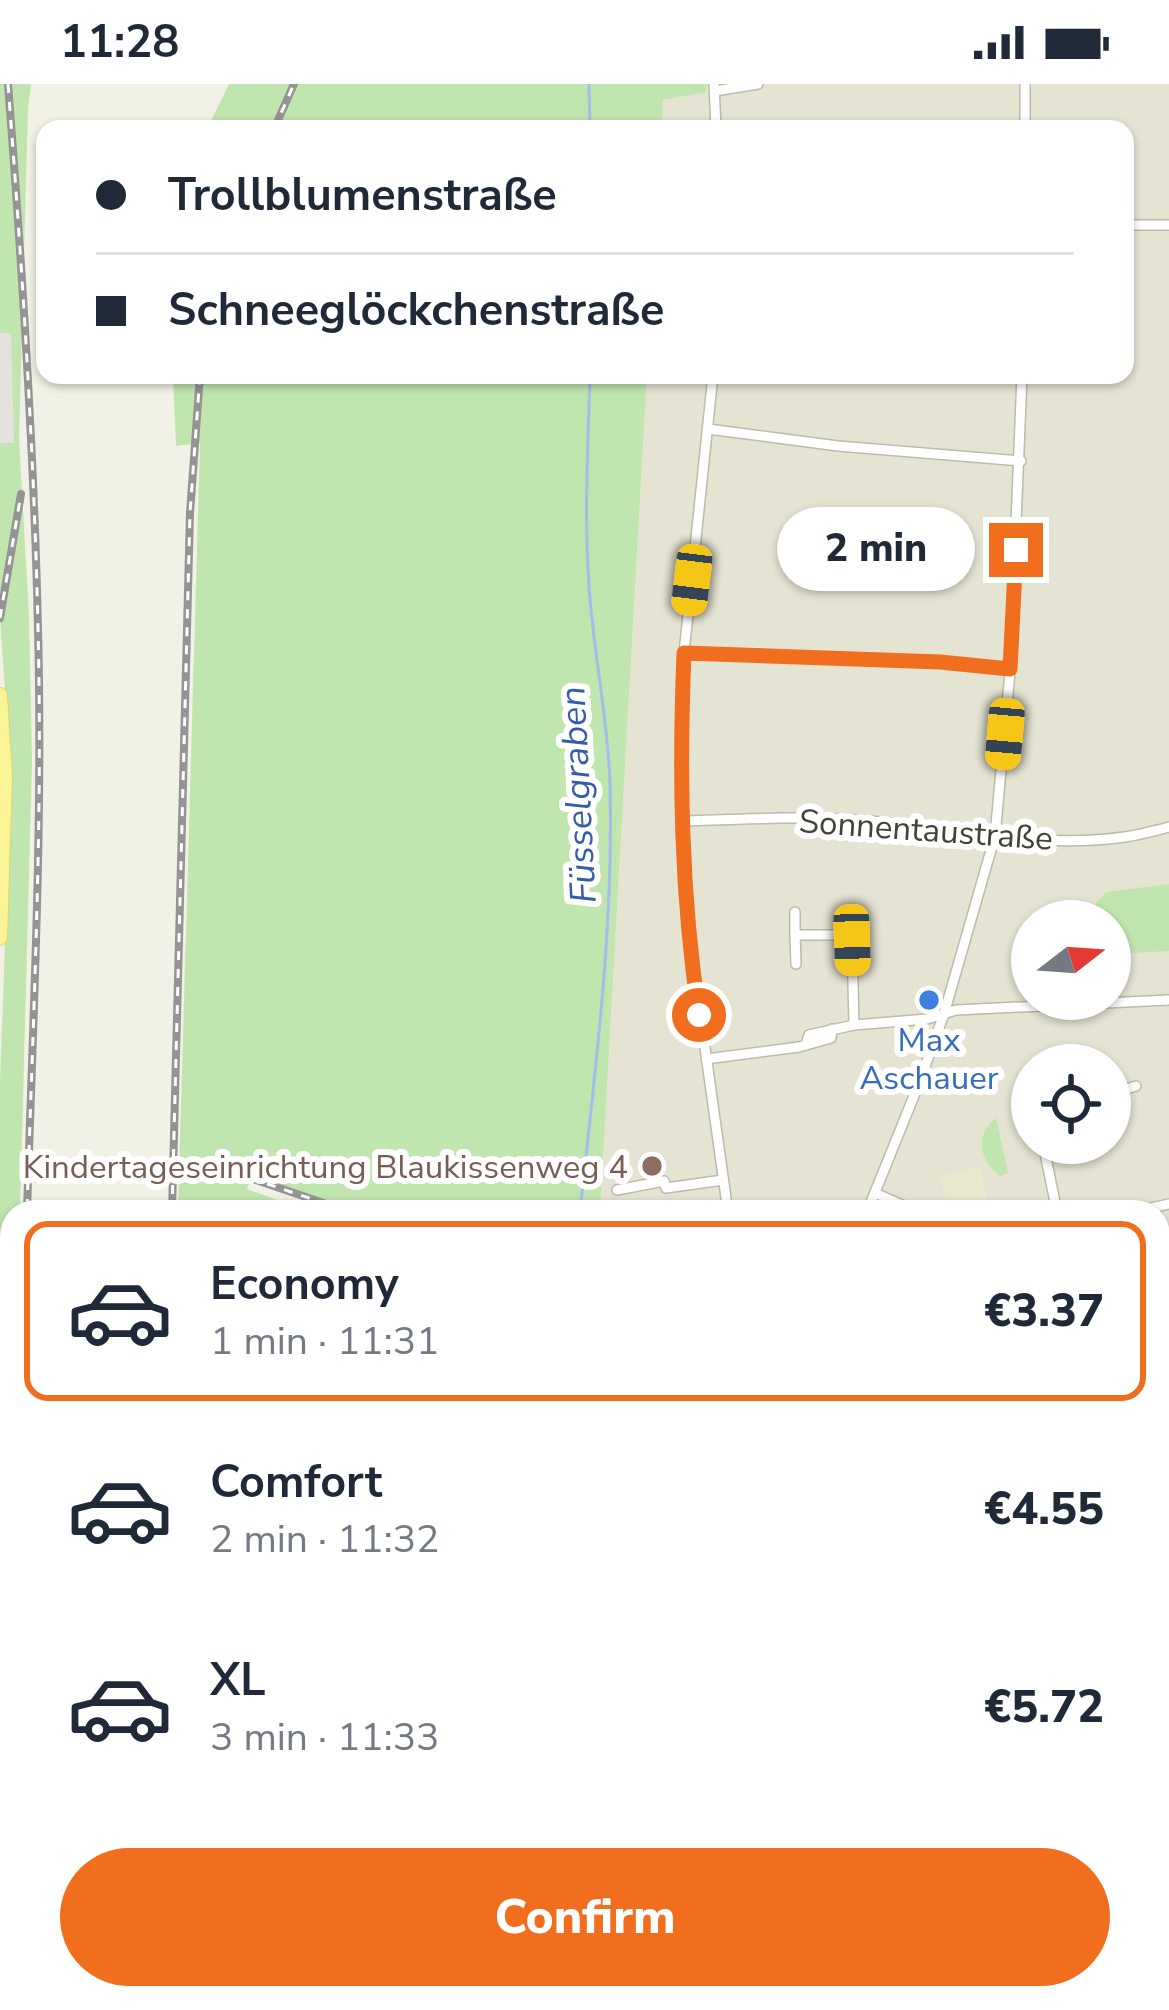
<!DOCTYPE html>
<html lang="en">
<head>
<meta charset="utf-8">
<style>
	:root { --surface:#fff; --page:#f2f2f3; --text:#1f2937; --muted:#747a83; --line:#e0e1e3; --accent:#f06e1d }
	body { margin:0; font-family:"Nunito Sans",sans-serif; background:var(--page); color:var(--text); height:100vh; display:flex; flex-direction:column; font-size:45px; white-space:nowrap }
	* { box-sizing:border-box; margin:0 }
	p { font-size:39px; color:var(--muted) }
	.icon { flex:none; width:66px; height:66px; fill:none; stroke:currentColor; stroke-width:2; stroke-linecap:round; stroke-linejoin:round }
	.map { position:relative; flex:1; overflow:hidden }
	.sheet { position:absolute; left:0px; top:1116px; width:1170px; height:810px; display:flex; flex-direction:column; background:var(--surface); border-radius:36px 36px 0 0; box-shadow:0 3px 9px #0004 }
	.sheet>* { flex:none }
	.hud { position:absolute; left:36px; top:36px; width:1098px; height:264px; border-radius:24px; box-shadow:0 3px 9px #0004; display:grid; align-content:center; height:264px; padding:0 60px; background:var(--surface) }
	.needle { width:78px; rotate:73deg }
	.fabs { position:absolute; left:1011px; top:816px; display:grid; gap:24px }
	.fabs a { display:grid; place-items:center; width:120px; height:120px; border-radius:50%; background:var(--surface); box-shadow:0 3px 9px #0004; font-size:60px }
	.end { position:absolute; width:54px; height:54px; margin:-27px; border:15px solid #f06e1d; background:#fff; box-shadow:0 0 0 6px #fff }
	.from { border-radius:50% }
	.bubble { position:absolute; height:84px; border-radius:42px; background:var(--surface); box-shadow:0 3px 9px #0004; font-size:39px; font-weight:800; line-height:84px; text-align:center }
	.car { position:absolute; width:36px; height:72px; margin:-36px -18px; border-radius:15px; box-shadow:0 0 9px 3px #0007; background:linear-gradient(#f5c518 24%,#345 0 40%,#f5c518 0 76%,#345 0 86%,#f5c518 0) }
	.hud b { display:flex; align-items:center; gap:42px; height:114px; font-size:45px }
	.hud b+b { border-top:3px solid var(--line) }
	.hud i { width:30px; height:30px; background:var(--text) }
	ul { padding:21px 0 0; list-style:none }
	li { display:flex; align-items:center; gap:36px; height:180px; margin:0 24px 18px; padding:0 36px; border:6px solid transparent; border-radius:24px }
	li div { flex:1 }
	li b { display:block; font-size:45px }
	li em { font-style:normal; font-weight:800 }
	li.selected { border-color:var(--accent) }
	li>.icon { width:108px; height:108px; stroke-width:1.5 }
	.primary-button { display:flex; gap:24px; margin-top:auto; padding:24px 60px }
	.primary-button a { flex:1; height:138px; border-radius:72px; background:var(--accent); color:#fff; font-size:48px; font-weight:800; line-height:138px; text-align:center }
	.status { display:flex; justify-content:space-between; align-items:center; height:84px; padding:0 60px; background:var(--surface); direction:ltr }
	.status svg { height:33px; fill:currentColor }
	.map>svg:first-child { display:block }
	.residential { fill:#e5e4d3; fill-rule:evenodd }
	.education { fill:#eae9cf }
	.green { fill:#c0e5af }
	.parking { fill:#e3e2dd }
	.lines { fill:none; stroke-linecap:round; stroke-linejoin:round }
	.stream { stroke:#a3beed; stroke-width:3 }
	.minor-casing { stroke:#bdbaa8; stroke-width:12 }
	.secondary-casing { stroke:#cdcb94; stroke-width:15 }
	.primary-casing { stroke:#ded667; stroke-width:16 }
	.minor { stroke:#fff; stroke-width:9 }
	.secondary { stroke:#fcfbc5; stroke-width:12 }
	.primary { stroke:#faf496; stroke-width:14 }
	.rail-casing { stroke:#949494; stroke-width:8 }
	.rail { stroke:#fff; stroke-width:3; stroke-dasharray:9; stroke-linecap:butt }
	.route { stroke:#f06e1d; stroke-width:15 }
	.shop-dot { fill:#3f7fe0; stroke:#fff; stroke-width:4.5 }
	.education-dot { fill:#8d6e63; stroke:#fff; stroke-width:4.5 }
	.labels { text-anchor:middle; stroke-width:12; stroke-linejoin:round; paint-order:stroke }
	.street-label { font-size:33px; fill:#444235; stroke:#fff }
	.shop-label { font-size:33px; fill:#366cbe; stroke:#fff }
	.education-label { font-size:33px; fill:#785e54; stroke:#fff; text-anchor:end }
	.water-label { font-size:36px; font-style:italic; fill:#335cab; stroke:#fff }
</style>
</head>
<body>
<div class="status"><b>11:28</b><svg viewBox="0 0 49 12"><path d="M0 12V9h3v3zM5 12V6h3v6zM10 12V3h3v9zM15 12V0h3v12zM26 1h20v11H26zM47 4h2v5h-2z"/></svg></div>
<div class="map">
<svg width="1169" height="1926" viewBox="0 0 1169 1926">
	<rect width="100%" height="100%" fill="#f2f1e5"/>
	<g class="residential">
		<path d="M 706,0 L 719,0 L 720,2 L 736,0 L 1169,0 L 1169,1332 L 1158,1335 L 1158,1128 L 600,1128 L 647,291 L 1125,291 L 1125,45 L 661,45 L 662,16 L 706,8 ZM 1032,837 L 1110,837 L 1110,915 L 1032,915 ZM 1032,981 L 1110,981 L 1110,1059 L 1032,1059 Z"/>
		<polygon points="1158,1479 1169,1484 1169,1926 792,1926 789,1914 1158,1914"/>
	</g>
	<polygon class="education" points="980,1083 990,1128 949,1128 940,1093"/>
	<g class="green">
		<polygon points="0,0 31,0 28,25 19,354 29,532 32,677 20,1128 12,1128 10,1457 0,1456 0,998 11,694 0,533"/>
		<polygon points="229,0 706,0 707,8 663,16 661,45 207,45"/>
		<polygon points="173,291 647,291 600,1128 359,1128 252,1092 247,1105 311,1128 178,1128 200,359 176,362"/>
		<polygon points="1169,800 1169,867 1110,870 1110,837 1081,837 1106,808"/>
		<path d="M 996,1034 L 1008,1089 L 1000,1092 C 979,1076 974,1051 996,1034 Z"/>
		<polygon points="10,1497 12,1914 43,1914 45,1926 0,1926 0,1498"/>
		<polygon points="130,1914 789,1914 792,1926 130,1926"/>
	</g>
	<polygon class="parking" points="0,249 11,249 14,359 0,359"/>
	<g class="lines">
		<g class="stream">
			<polyline points="589,0 590,45"/>
			<path d="M 580,1128 C 595,986 614,844 610,700 C 608,633 593,568 589,501 C 584,431 588,361 590,291"/>
		</g>
		<defs>
			<g id="minor">
				<polyline points="714,0 716,45"/>
				<polyline points="715,7 758,0"/>
				<polyline points="1025,45 1025,0"/>
				<polyline points="1125,141 1169,141"/>
				<polyline points="713,291 684,569 681,699 684,806 688,842 728,1128"/>
				<polyline points="708,345 838,362 1021,377"/>
				<polyline points="684,569 940,578 1010,585"/>
				<path d="M 683,737 C 741,735 799,732 858,736 C 945,742 1036,766 1124,753 C 1139,751 1154,747 1169,743"/>
				<polyline points="795,828 795,851 846,851 852,856 854,941"/>
				<polyline points="795,851 796,880"/>
				<polyline points="806,961 809,951 854,941 927,935 956,926 1169,916"/>
				<polyline points="706,975 799,963 831,954 832,945"/>
				<polyline points="1110,1010 1136,1002"/>
				<polyline points="1043,1059 1057,1128"/>
				<polyline points="617,1106 664,1097 666,1104 723,1096"/>
				<polyline points="875,1109 918,1128"/>
				<polyline points="867,1128 918,1002 944,930 995,752 1010,588 1022,291"/>
				<polyline points="1133,1128 1169,1120"/>
				<polyline points="1158,1476 1169,1482"/>
				<polyline points="1158,1549 1169,1555"/>
				<polyline points="1158,1702 1169,1699"/>
				<polyline points="1158,1811 1169,1805"/>
				<polyline points="835,1914 838,1926"/>
				<polyline points="925,1914 928,1926"/>
				<polyline points="1050,1914 1054,1926"/>
				<polyline points="1136,1914 1140,1926"/>
				<polyline points="987,1926 1002,1914"/>
			</g>
			<g id="secondary">
				<polyline points="1158,1331 1169,1329"/>
				<polyline points="0,1471 12,1471"/>
				<polyline points="0,1483 12,1483"/>
			</g>
			<g id="primary">
				<polyline points="0,611 5,692 0,854"/>
				<polyline points="0,1833 12,1890"/>
				<polyline points="0,1908 4,1926"/>
				<polyline points="17,1914 19,1926"/>
			</g>
		</defs>
		<use href="#minor" class="minor-casing"/>
		<use href="#secondary" class="secondary-casing"/>
		<use href="#primary" class="primary-casing"/>
		<use href="#minor" class="minor"/>
		<use href="#secondary" class="secondary"/>
		<use href="#primary" class="primary"/>
		<defs>
			<g id="rail">
				<path d="M 8,0 C 22,181 34,364 38,545 C 43,739 33,934 27,1128"/>
				<polyline points="274,45 294,0"/>
				<polyline points="0,534 21,410"/>
				<polyline points="250,1094 350,1128"/>
				<polyline points="172,1128 190,429 200,291"/>
				<polyline points="2,1237 12,1288"/>
				<polyline points="1158,1464 1169,1470"/>
				<polyline points="50,1914 53,1926"/>
				<polyline points="114,1926 115,1914"/>
			</g>
		</defs>
		<use href="#rail" class="rail-casing"/>
		<use href="#rail" class="rail"/>
	</g>
	<g class="lines">
		<path class="route" d="M 699,931 C 681,810 679,691 684,569 L 940,578 L 1010,585 L 1016,466"/>
	</g>
	<circle class="shop-dot" cx="929" cy="916" r="12"/>
	<circle class="education-dot" cx="652" cy="1082" r="12"/>
	<g class="labels">
		<g class="street-label">
			<text transform="translate(926 745) rotate(4)" y="12">Sonnentaustraße</text>
		</g>
		<g class="shop-label">
			<text x="929" y="967">Max<tspan x="929" dy="38">Aschauer</tspan></text>
		</g>
		<g class="education-label">
			<text x="628" y="1094">Kindertageseinrichtung Blaukissenweg 4</text>
		</g>
		<g class="water-label">
			<text transform="translate(577 711) rotate(-93)" y="13">Füsselgraben</text>
		</g>
	</g>
</svg>
<div class="fabs">
<a><svg class="needle" viewBox="-14 -14 28 28"><path d="M0-13l5 13h-10z" fill="#e53935"/><path d="M0 13l5-13h-10z" fill="#747a83"/></svg></a>
<a><svg class="icon" aria-label="locate" viewBox="0 0 24 24"><circle cx="12" cy="12" r="6"/><path d="M12 2v4M12 18v4M2 12h4M18 12h4"/></svg></a>
</div>
<i class="end from" style="left:699px;top:931px"></i>
<i class="end" style="left:1016px;top:466px"></i>
<div class="bubble" style="left:777px;top:423px;width:198px">2 min</div>
<i class="car" style="left:692px;top:496px;rotate:187deg"></i>
<i class="car" style="left:1005px;top:650px;rotate:185deg"></i>
<i class="car" style="left:852px;top:856px;rotate:178deg"></i>
<div class="hud">
<b><i class="from"></i>Trollblumenstraße</b>
<b><i></i>Schneeglöckchenstraße</b>
</div>
<section class="sheet">
<ul>
<li class="selected"><svg class="icon" aria-label="car" viewBox="0 0 24 24"><path d="M5 17H2v-5l4-1 3-4h7l3 4 3 1v5h-3M9 17h6M6 11h13"/><circle cx="7" cy="17" r="2"/><circle cx="17" cy="17" r="2"/></svg><div><b>Economy</b><p>1 min · 11:31</p></div><em>€3.37</em></li>
<li><svg class="icon" aria-label="car" viewBox="0 0 24 24"><path d="M5 17H2v-5l4-1 3-4h7l3 4 3 1v5h-3M9 17h6M6 11h13"/><circle cx="7" cy="17" r="2"/><circle cx="17" cy="17" r="2"/></svg><div><b>Comfort</b><p>2 min · 11:32</p></div><em>€4.55</em></li>
<li><svg class="icon" aria-label="car" viewBox="0 0 24 24"><path d="M5 17H2v-5l4-1 3-4h7l3 4 3 1v5h-3M9 17h6M6 11h13"/><circle cx="7" cy="17" r="2"/><circle cx="17" cy="17" r="2"/></svg><div><b>XL</b><p>3 min · 11:33</p></div><em>€5.72</em></li>
</ul>
<div class="primary-button"><a>Confirm</a></div>
</section>
</div>
</body>
</html>
